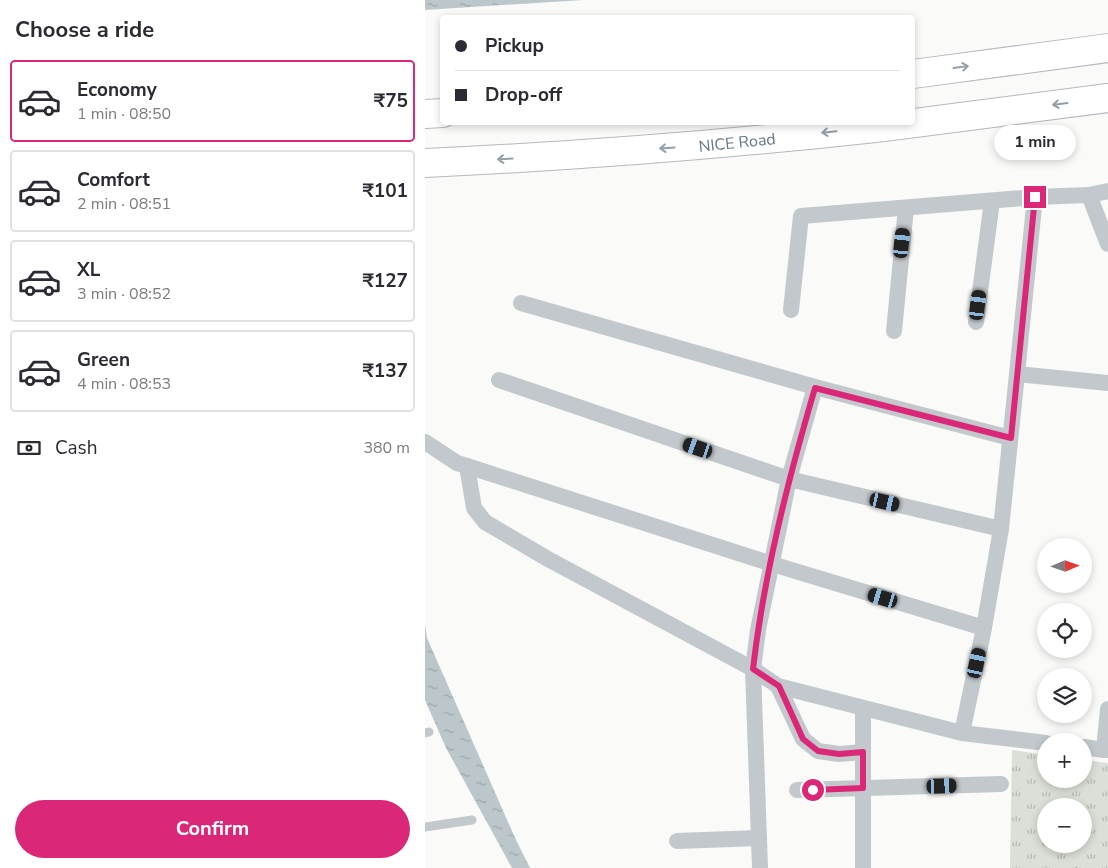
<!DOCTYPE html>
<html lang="en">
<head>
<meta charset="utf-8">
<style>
	:root { --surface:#fff; --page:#f7f7f7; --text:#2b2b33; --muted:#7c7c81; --line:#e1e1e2; --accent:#db2777 }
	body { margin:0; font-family:"Nunito Sans",sans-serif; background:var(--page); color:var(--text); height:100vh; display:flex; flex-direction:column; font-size:19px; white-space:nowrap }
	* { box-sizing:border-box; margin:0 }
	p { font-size:16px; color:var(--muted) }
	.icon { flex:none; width:28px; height:28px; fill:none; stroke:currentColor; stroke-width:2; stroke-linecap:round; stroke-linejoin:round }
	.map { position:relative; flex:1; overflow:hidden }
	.details { display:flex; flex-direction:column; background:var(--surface); width:425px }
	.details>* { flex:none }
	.banner { position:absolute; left:15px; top:15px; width:475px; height:110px; border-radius:5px; box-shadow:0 2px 8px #0003; display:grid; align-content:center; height:110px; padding:0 15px; background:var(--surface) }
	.needle { width:32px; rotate:88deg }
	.tools { position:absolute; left:612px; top:538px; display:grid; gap:10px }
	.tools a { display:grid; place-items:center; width:55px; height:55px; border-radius:50%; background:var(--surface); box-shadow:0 2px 8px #0003; font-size:25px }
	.end { position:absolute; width:22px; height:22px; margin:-11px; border:6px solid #db2777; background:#fff; box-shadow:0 0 0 2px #fff }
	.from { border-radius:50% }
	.bubble { position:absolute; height:35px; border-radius:18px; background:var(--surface); box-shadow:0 2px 8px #0003; font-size:16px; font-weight:700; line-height:35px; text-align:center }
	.car { position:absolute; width:15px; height:30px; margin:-15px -8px; border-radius:6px; box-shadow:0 0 4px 1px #0007; background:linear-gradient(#222 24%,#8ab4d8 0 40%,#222 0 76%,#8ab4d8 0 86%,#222 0) }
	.banner b { display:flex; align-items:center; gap:18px; height:48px; font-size:19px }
	.banner b+b { border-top:1px solid var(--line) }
	.banner i { width:12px; height:12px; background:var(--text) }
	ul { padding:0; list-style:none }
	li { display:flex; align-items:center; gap:15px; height:82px; margin:0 10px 8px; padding:0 5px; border:2px solid var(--line); border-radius:5px }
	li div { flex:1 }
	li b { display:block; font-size:19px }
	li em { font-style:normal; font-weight:700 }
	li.on { border-color:var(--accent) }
	li>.icon { width:45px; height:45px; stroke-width:1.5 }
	h2 { padding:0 15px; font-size:22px; line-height:60px }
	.pay { display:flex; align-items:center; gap:12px; height:55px; padding:0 15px; font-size:19px }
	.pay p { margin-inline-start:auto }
	.action { display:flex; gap:10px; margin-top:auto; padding:10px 15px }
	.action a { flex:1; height:58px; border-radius:30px; background:var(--accent); color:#fff; font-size:20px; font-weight:700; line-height:58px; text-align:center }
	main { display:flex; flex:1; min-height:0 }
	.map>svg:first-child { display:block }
	.grass { fill:url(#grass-tufts); fill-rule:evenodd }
	.water { fill:url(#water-ripples) }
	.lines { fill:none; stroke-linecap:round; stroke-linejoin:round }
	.motorway-casing { stroke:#b4b9bd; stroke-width:30 }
	.service { stroke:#c3c8cc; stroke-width:9 }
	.minor { stroke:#c3c8cc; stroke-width:16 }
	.motorway { stroke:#fff; stroke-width:28 }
	.oneway { stroke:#939fa8 }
	.route { stroke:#db2777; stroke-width:6 }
	.labels { text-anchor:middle; stroke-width:5; stroke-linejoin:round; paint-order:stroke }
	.street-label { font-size:16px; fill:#657683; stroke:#fff }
</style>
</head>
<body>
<main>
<section class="details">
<h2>Choose a ride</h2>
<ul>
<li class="on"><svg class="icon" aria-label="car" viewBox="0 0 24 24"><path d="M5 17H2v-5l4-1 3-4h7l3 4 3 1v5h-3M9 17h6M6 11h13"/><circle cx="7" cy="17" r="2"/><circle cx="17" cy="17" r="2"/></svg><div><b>Economy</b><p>1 min · 08:50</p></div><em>₹75</em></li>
<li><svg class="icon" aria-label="car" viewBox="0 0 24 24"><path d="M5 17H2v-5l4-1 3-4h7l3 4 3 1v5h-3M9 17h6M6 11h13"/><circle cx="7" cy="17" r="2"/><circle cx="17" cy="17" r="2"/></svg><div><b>Comfort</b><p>2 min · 08:51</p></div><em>₹101</em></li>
<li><svg class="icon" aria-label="car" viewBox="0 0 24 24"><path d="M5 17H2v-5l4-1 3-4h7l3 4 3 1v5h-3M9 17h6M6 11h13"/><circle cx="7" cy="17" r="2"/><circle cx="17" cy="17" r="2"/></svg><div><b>XL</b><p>3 min · 08:52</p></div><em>₹127</em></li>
<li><svg class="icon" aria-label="car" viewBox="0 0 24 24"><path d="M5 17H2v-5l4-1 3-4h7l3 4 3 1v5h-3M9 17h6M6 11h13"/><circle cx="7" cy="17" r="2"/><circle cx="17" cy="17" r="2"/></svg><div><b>Green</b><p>4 min · 08:53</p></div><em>₹137</em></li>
</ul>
<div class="pay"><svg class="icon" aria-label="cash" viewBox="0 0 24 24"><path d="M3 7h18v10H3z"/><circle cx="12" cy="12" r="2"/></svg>Cash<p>380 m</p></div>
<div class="action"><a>Confirm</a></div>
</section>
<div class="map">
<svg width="683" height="868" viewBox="0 0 683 868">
	<defs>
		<pattern id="grass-tufts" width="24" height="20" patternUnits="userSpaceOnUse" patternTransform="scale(1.25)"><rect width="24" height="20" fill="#dadfd7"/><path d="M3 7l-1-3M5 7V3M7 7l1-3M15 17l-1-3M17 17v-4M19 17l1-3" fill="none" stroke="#b4b9b4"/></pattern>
		<pattern id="water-ripples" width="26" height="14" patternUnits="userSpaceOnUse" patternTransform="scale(1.25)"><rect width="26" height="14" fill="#bbc7cb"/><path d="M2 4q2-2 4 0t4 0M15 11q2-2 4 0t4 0" fill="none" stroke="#9ca6aa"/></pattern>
	</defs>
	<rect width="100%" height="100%" fill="#fafaf8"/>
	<path class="grass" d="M 587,750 L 621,755 L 621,779 L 659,779 L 659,760 L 683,763 L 683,868 L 585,868 ZM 621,806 L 659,806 L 659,844 L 621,844 Z"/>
	<g class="water">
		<polygon points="0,0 158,0 0,10"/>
		<polygon points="0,624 2,638 91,840 105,868 87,868 21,748 0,700"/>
	</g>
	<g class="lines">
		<defs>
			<g id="motorway">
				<polyline points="488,74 683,48"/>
				<polyline points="0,114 18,113"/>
				<path d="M 0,163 C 153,156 306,144 459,127 C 534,118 608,107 683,98"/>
			</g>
		</defs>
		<use href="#motorway" class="motorway-casing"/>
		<g class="service">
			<polyline points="0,733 4,732"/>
			<polyline points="0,827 47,820"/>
		</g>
		<g class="minor">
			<polyline points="683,191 664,195 683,244"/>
			<polyline points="664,195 610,197 592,374 683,383"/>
			<polyline points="96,303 390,387"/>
			<polyline points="366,310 376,216 610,197"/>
			<polyline points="551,322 567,201"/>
			<polyline points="469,331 481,208"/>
			<polyline points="74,380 364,479 390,387 585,438"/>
			<polyline points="0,442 32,463 42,466 347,564 559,628 537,733"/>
			<polyline points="42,466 49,508 60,522 123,559 328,669 353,686 537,733 621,743"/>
			<polyline points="559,628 576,529 592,374"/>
			<polyline points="353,686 378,739 393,751 414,754 438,752"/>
			<polyline points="683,709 679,750 683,750"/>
			<polyline points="659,747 679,750"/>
			<polyline points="372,790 576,784"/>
			<polyline points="252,841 334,838"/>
			<polyline points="335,868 328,669 333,630 364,479 576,529"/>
			<polyline points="438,868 438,708"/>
		</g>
		<use href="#motorway" class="motorway"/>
	</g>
	<defs><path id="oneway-shaft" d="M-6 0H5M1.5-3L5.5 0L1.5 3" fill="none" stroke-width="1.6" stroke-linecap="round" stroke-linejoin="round" transform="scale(1.25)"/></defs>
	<g class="oneway">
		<use href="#oneway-shaft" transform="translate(536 67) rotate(-8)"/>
		<use href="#oneway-shaft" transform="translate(635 104) rotate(173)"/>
		<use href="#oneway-shaft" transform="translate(404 132) rotate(174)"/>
		<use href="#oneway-shaft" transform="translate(242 148) rotate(176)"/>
		<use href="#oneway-shaft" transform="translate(80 159) rotate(177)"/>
	</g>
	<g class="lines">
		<path class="route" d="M 388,790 L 438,788 L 438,752 L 414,754 L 393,751 L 378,739 L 354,686 L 328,669 C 339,574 363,480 390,388 L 586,438 L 610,197"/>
	</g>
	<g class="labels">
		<g class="street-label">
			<text transform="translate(312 142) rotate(-6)" y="6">NICE Road</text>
		</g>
	</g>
</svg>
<div class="tools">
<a><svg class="needle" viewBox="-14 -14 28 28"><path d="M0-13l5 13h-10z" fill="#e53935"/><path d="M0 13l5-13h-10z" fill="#7c7c81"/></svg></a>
<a><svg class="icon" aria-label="locate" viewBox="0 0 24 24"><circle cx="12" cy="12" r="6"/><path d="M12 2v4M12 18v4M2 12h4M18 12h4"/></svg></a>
<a><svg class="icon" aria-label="layers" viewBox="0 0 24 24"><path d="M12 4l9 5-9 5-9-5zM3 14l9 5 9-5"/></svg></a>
<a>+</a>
<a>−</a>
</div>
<i class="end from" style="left:388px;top:790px"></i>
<i class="end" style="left:610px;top:197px"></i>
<div class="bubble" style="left:569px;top:125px;width:82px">1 min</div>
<i class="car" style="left:477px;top:243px;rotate:6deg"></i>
<i class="car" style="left:553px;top:305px;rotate:7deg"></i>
<i class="car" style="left:273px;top:448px;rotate:289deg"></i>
<i class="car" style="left:460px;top:502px;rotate:103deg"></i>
<i class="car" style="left:458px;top:598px;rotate:287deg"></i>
<i class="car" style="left:552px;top:663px;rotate:12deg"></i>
<i class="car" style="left:517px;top:786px;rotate:88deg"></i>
<div class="banner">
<b><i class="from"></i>Pickup</b>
<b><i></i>Drop-off</b>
</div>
</div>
</main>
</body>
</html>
